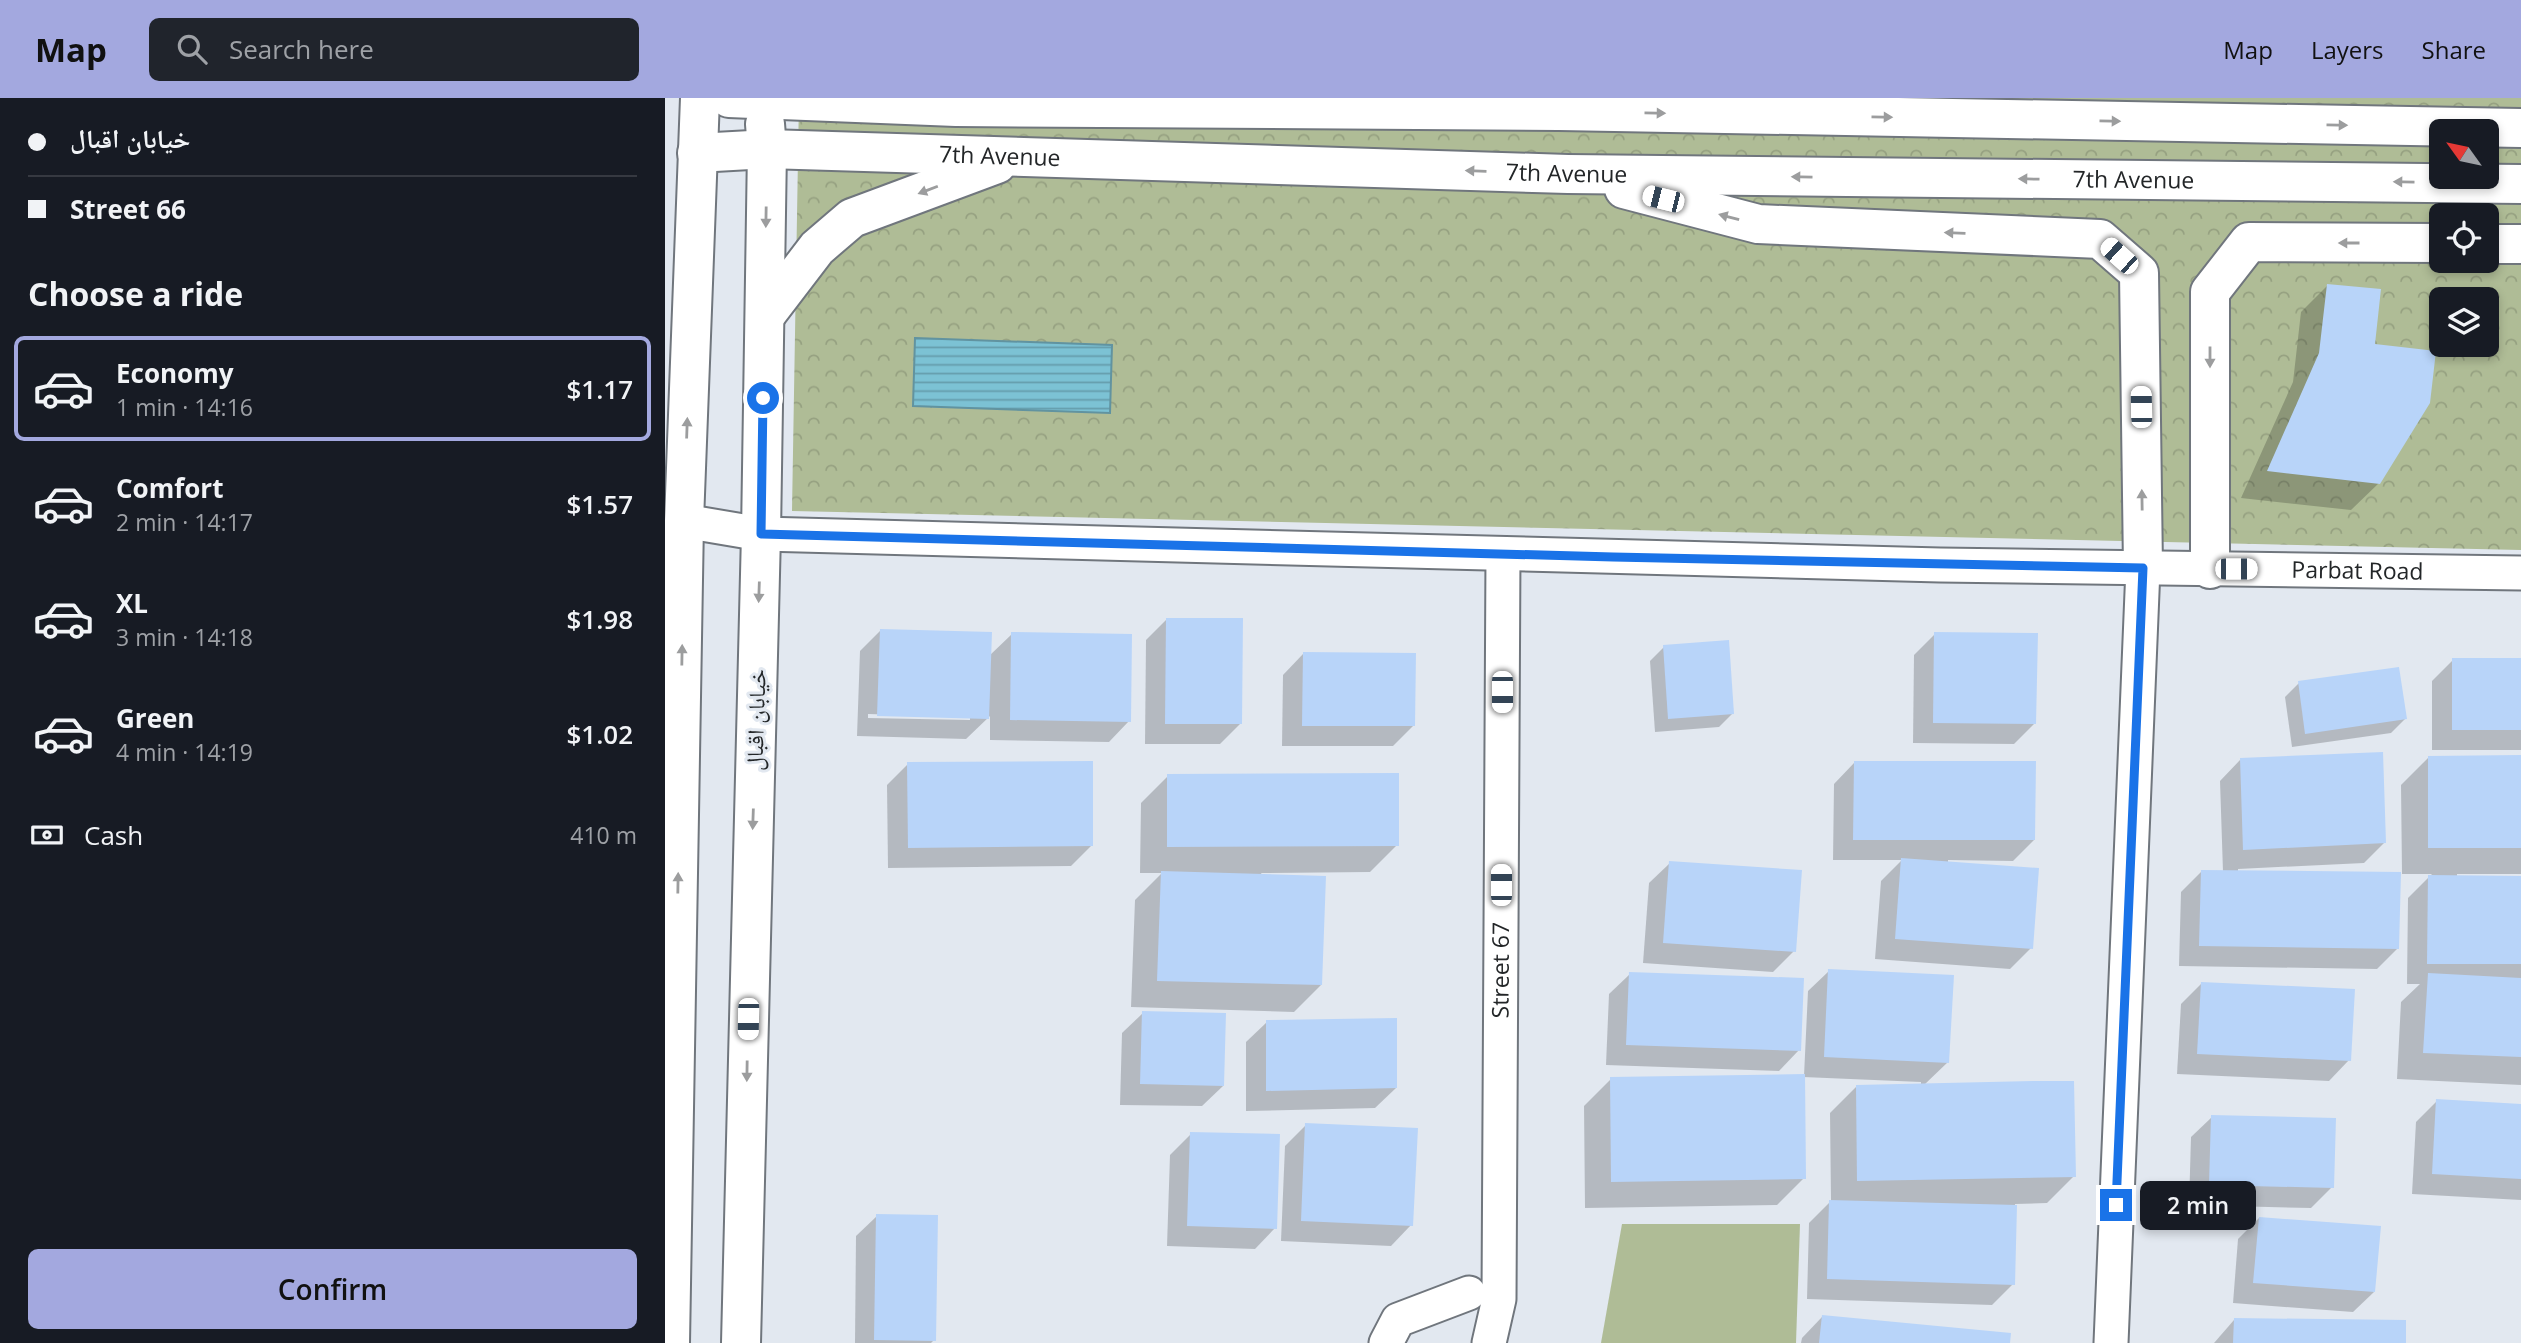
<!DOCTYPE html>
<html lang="en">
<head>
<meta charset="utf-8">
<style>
	:root { --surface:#171b24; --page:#20242c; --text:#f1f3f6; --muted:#9ea1a6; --line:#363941; --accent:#a3a8df }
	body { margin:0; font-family:"Open Sans","Noto Naskh Arabic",sans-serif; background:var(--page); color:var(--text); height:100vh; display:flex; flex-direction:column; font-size:26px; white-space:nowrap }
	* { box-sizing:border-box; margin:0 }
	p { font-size:23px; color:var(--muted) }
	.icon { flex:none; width:38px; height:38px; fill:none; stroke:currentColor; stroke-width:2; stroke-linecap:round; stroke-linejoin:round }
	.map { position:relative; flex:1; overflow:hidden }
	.side { display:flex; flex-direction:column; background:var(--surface); width:665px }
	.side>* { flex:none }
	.top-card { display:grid; align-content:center; height:154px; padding:0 28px; background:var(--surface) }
	.needle { width:46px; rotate:303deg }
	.fabs { position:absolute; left:1764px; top:21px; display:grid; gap:14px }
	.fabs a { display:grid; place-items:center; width:70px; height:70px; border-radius:10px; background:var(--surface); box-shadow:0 4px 10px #0003; font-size:35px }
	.end { position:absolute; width:32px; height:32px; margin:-16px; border:9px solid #1a73e8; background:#fff; box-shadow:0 0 0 4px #fff }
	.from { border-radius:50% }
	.bubble { position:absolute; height:49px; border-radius:10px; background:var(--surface); box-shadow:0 4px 10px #0003; font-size:23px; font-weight:600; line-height:49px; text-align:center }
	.car { position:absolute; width:21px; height:42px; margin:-21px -10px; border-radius:9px; box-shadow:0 0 5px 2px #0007; background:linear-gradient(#fff 24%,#345 0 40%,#fff 0 76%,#345 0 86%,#fff 0) }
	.top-card b { display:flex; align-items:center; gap:24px; height:66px; font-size:26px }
	.top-card b+b { border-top:2px solid var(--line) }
	.top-card i { width:18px; height:18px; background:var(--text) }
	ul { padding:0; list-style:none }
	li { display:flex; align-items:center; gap:21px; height:105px; margin:0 14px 10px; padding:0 14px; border:4px solid transparent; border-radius:10px }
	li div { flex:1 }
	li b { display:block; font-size:26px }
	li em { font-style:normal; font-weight:600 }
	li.selected { border-color:var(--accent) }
	li>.icon { width:63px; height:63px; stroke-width:1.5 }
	h2 { padding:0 28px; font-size:32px; line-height:84px }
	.pay { display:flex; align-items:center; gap:18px; height:77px; padding:0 28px; font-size:26px }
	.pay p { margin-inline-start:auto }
	.button { display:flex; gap:14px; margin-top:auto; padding:14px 28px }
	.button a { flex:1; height:80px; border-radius:10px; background:var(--accent); color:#111; font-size:28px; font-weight:600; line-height:80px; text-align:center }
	header { display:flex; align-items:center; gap:42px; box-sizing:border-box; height:98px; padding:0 35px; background:var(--accent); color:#111 }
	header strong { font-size:33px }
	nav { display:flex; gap:38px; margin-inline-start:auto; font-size:24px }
	.search { width:490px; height:63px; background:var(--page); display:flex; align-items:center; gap:18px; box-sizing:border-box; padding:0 24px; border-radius:10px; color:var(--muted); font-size:26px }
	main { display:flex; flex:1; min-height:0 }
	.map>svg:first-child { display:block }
	.forest { fill:url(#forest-crowns); fill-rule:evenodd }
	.garden { fill:#afbc96 }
	.water { fill:url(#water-rules); stroke:#6193a0; stroke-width:2 }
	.shadow { fill:#0003; fill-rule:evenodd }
	.building { fill:#b8d4f9 }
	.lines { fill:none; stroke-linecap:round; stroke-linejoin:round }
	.street-casing { stroke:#70767d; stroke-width:37 }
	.primary-casing { stroke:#70767d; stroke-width:42 }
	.street { stroke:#fff; stroke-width:33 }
	.primary { stroke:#fff; stroke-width:38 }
	.oneway { fill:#9c9d9e }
	.route { stroke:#1a73e8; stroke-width:9 }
	.labels { text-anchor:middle; stroke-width:6; stroke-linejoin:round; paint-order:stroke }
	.street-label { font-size:23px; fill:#232628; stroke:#e2e8f0 }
</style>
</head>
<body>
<header>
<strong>Map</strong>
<div class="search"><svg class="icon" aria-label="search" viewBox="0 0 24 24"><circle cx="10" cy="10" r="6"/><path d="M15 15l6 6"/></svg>Search here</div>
<nav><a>Map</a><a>Layers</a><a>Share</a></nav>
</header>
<main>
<section class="side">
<div class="top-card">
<b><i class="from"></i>خیابان اقبال</b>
<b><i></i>Street 66</b>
</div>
<h2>Choose a ride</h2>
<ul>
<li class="selected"><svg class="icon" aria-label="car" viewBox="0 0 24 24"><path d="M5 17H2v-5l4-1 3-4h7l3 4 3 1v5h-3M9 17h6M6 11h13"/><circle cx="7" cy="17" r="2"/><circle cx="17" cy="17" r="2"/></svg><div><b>Economy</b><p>1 min · 14:16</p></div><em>$1.17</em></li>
<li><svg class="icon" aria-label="car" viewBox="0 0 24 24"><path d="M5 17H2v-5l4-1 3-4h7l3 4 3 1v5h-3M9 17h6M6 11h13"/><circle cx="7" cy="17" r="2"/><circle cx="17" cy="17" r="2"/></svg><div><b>Comfort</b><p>2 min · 14:17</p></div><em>$1.57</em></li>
<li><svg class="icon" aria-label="car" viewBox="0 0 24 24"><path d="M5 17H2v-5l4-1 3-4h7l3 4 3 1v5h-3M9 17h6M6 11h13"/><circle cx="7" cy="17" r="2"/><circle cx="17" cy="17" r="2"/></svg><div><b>XL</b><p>3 min · 14:18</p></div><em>$1.98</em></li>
<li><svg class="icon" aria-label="car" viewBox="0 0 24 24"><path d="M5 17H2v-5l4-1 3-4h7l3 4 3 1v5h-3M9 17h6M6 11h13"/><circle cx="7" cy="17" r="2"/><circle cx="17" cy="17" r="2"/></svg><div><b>Green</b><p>4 min · 14:19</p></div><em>$1.02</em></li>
</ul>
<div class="pay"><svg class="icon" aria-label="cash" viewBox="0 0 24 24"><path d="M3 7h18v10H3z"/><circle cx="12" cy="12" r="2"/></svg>Cash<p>410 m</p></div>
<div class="button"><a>Confirm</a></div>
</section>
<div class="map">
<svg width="1856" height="1245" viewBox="0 0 1856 1245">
	<defs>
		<pattern id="forest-crowns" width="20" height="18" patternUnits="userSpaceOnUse" patternTransform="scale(1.75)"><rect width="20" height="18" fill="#afbc96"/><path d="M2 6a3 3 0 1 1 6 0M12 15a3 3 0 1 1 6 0" fill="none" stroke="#96a181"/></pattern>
		<pattern id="water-rules" width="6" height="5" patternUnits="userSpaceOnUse" patternTransform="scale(1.75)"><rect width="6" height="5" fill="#7cc2d4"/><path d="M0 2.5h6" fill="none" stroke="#659dac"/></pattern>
	</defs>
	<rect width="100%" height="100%" fill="#e2e8f0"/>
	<path class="forest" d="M 134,0 L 1856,0 L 1856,452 L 127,413 ZM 1776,33 L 1822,33 L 1822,79 L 1776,79 ZM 1776,117 L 1822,117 L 1822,163 L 1776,163 ZM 1776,201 L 1822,201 L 1822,247 L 1776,247 Z"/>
	<polygon class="garden" points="957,1126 1135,1126 1131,1245 936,1245"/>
	<polygon class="water" points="250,240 447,247 445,315 248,308"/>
	<g class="shadow">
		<polygon points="1663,187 1714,385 1686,412 1576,400 1628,284 1636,214"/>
		<polygon points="502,521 576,625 555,646 480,646 481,542"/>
		<path d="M 216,532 L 324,558 L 347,536 L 464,623 L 444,644 L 325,642 L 325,618 L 301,641 L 192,638 L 195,553 ZM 203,616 L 305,619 L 305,622 L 203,620 Z"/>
		<polygon points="1270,536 1370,625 1349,646 1248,645 1249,557"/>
		<polygon points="999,549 1068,615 1054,629 990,634 985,563"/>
		<polygon points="638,556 749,627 728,648 617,648 618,577"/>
		<polygon points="1788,562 1856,562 1856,652 1767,652 1767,583"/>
		<polygon points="1634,585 1740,621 1726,635 1627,649 1620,599"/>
		<polygon points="1856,659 1856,776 1792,776 1792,779 1856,780 1856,987 1732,981 1736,904 1755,886 1742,886 1743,800 1767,776 1734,776 1733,850 1712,871 1514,868 1516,794 1537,773 1558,774 1555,683 1575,662 1720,744 1699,765 1573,771 1573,774 1737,776 1736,687 1763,660"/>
		<polygon points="1189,665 1369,742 1348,763 1283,762 1283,765 1366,850 1345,871 1210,861 1216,783 1237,762 1168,762 1169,686"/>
		<polygon points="243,666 427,747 406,768 223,770 222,687"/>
		<polygon points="503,678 732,747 705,774 596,775 656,887 629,914 466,909 470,802 497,775 475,775 476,705"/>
		<polygon points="1005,765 1129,853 1108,874 978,865 984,785"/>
		<polygon points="1164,873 1283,964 1259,987 1409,1078 1382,1105 1350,1106 1348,1186 1327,1207 1142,1201 1144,1125 1166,1103 1165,1015 1192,988 1256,987 1256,984 1138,979 1139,1080 1112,1107 920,1110 919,1008 946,981 1139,978 1143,893"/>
		<polygon points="965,876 1134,952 1114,973 941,967 944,896"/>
		<polygon points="1537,885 1684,962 1664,983 1512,976 1516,906"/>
		<polygon points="478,915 558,988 537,1008 455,1007 457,935"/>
		<polygon points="602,924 731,990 710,1010 581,1013 581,944"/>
		<polygon points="1772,1003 1856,1007 1856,1102 1747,1096 1751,1024"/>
		<polygon points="1547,1019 1667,1089 1646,1110 1524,1107 1526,1039"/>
		<polygon points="641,1027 746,1127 726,1148 616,1143 620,1048"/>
		<polygon points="526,1036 610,1130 590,1151 502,1148 505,1057"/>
		<polygon points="212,1118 269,1242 266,1245 190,1245 191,1138"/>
		<polygon points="1594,1120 1709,1194 1688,1214 1568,1205 1573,1141"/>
		<polygon points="1157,1219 1343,1245 1136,1245 1137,1240"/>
		<polygon points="1569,1222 1739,1245 1549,1245"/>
	</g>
	<g class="building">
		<polygon points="1662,186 1716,191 1710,246 1771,253 1765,305 1715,386 1602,373 1654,255"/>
		<polygon points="501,520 578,520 577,626 500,626"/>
		<polygon points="215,531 327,534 324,621 212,618"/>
		<polygon points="346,534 467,536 466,624 345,622"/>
		<polygon points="1269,534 1373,535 1371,626 1268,625"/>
		<polygon points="1064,542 1069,616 1003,621 998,547"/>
		<polygon points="638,554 751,555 750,628 637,628"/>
		<rect x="1787" y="560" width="69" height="72"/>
		<polygon points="1734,569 1742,621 1640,636 1633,583"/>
		<polygon points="1718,654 1721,745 1578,752 1575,660"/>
		<polygon points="1856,657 1856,750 1763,750 1763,658"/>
		<polygon points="428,663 428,748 243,750 242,664"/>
		<polygon points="1189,663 1371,663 1370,742 1188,742"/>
		<polygon points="734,675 734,748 502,749 502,676"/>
		<polygon points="1236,760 1374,770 1368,851 1230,841"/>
		<polygon points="1004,763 1137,772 1131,854 998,845"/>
		<polygon points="1536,772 1736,774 1734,851 1534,848"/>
		<polygon points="496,773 661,778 657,887 492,883"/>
		<polygon points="1763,777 1856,778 1856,866 1762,866"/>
		<polygon points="1163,871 1289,877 1284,965 1159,959"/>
		<polygon points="964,874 1139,880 1136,953 961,947"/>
		<polygon points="1763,875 1856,880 1856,959 1758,955"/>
		<polygon points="1536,884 1690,891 1686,963 1532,956"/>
		<polygon points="477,913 561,915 559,988 475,986"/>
		<polygon points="732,920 732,990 601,993 601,922"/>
		<polygon points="1140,976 1141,1081 946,1084 945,979"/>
		<polygon points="1368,983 1409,983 1411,1079 1192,1083 1191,987"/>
		<polygon points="1771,1001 1856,1006 1856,1081 1767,1076"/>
		<polygon points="1546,1017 1671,1020 1669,1090 1544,1087"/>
		<polygon points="640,1025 753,1030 748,1128 636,1123"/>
		<polygon points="525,1034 615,1036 612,1131 522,1128"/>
		<polygon points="1164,1102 1352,1107 1350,1187 1162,1181"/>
		<polygon points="211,1116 273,1117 271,1243 209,1242"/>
		<polygon points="1594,1119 1716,1128 1710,1194 1588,1185"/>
		<polygon points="1157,1217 1346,1235 1345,1245 1154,1245"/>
		<polygon points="1569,1220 1741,1222 1741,1245 1568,1245"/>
	</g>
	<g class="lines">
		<defs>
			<g id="street">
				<path id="s1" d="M 19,423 L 96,436 L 1275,467 L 1856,475"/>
				<polyline points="721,1245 733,1222 804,1195"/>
				<path id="s2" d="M 824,1245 L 834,1201 L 838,456"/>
				<polyline points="1446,1245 1478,470"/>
			</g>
			<g id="primary">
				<polyline points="64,0 291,9 894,13 1856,30"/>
				<path id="s3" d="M 32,55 L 102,51 L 903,76 L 1856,86"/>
				<polyline points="959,91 1093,126 1435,141 1474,175 1478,470"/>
				<polyline points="1822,146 1856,146"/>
				<polyline points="100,218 152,150 187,120 332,66"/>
				<polyline points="1545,471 1545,194 1584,144 1776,145"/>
				<polyline points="5,1245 19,423 35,0"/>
				<polyline points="76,1245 96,436 102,51 100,26"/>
			</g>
		</defs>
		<use href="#street" class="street-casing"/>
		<use href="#primary" class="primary-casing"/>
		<use href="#street" class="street"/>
		<use href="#primary" class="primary"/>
	</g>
	<defs><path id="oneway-solid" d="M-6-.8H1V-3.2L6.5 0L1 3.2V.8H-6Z" transform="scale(1.75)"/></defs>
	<g class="oneway">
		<use href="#oneway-solid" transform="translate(990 15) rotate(1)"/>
		<use href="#oneway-solid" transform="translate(1217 19) rotate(1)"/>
		<use href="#oneway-solid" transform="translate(1445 23) rotate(1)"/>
		<use href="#oneway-solid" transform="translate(1672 27) rotate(1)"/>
		<use href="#oneway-solid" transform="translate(811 73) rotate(-178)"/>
		<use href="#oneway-solid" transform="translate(1137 79) rotate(-179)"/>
		<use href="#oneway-solid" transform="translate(1364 81) rotate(-179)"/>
		<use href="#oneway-solid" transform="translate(1739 84) rotate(-179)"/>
		<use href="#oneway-solid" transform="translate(263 92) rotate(159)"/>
		<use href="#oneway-solid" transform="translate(101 119) rotate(91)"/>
		<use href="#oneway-solid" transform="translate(1064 119) rotate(-165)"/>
		<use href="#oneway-solid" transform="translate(1290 135) rotate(-178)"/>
		<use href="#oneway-solid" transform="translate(1684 145) rotate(-180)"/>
		<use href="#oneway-solid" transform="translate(1545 259) rotate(90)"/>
		<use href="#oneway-solid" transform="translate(22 330) rotate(-88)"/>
		<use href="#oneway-solid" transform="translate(1477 402) rotate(-91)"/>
		<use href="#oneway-solid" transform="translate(94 494) rotate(92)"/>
		<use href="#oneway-solid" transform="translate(17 557) rotate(-89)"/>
		<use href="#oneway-solid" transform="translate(88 721) rotate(92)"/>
		<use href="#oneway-solid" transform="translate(13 785) rotate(-89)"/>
		<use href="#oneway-solid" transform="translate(82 973) rotate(91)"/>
	</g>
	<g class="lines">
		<polyline class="route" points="98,300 96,436 948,459 1478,470 1451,1107"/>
	</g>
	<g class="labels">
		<g class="street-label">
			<text dy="8" stroke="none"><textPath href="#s3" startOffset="303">7th Avenue</textPath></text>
			<text dy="8" stroke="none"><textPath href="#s3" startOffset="870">7th Avenue</textPath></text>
			<text dy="8" stroke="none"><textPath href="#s3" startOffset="1437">7th Avenue</textPath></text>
			<text dy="8" stroke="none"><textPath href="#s1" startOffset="1675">Parbat Road</textPath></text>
			<text transform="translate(91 622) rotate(-88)" y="8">خیابان اقبال</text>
			<text dy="8" stroke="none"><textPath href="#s2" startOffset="374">Street 67</textPath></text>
		</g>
	</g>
</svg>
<div class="fabs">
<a><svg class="needle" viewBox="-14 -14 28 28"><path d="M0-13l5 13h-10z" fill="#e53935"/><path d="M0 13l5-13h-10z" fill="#9ea1a6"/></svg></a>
<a><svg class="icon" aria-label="locate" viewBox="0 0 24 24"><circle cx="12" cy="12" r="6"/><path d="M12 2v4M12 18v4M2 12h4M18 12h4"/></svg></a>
<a><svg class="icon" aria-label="layers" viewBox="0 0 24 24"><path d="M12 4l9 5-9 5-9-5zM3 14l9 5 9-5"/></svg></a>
</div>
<i class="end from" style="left:98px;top:300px"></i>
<i class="end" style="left:1451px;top:1107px"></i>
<div class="bubble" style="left:1475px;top:1083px;width:116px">2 min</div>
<i class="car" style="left:998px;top:101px;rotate:284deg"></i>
<i class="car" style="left:1454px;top:158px;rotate:312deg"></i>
<i class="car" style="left:1476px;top:309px;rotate:359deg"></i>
<i class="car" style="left:1571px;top:471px;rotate:90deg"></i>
<i class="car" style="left:837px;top:594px;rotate:180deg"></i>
<i class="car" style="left:836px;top:787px;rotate:0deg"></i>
<i class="car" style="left:83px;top:921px;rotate:181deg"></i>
</div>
</main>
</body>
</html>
